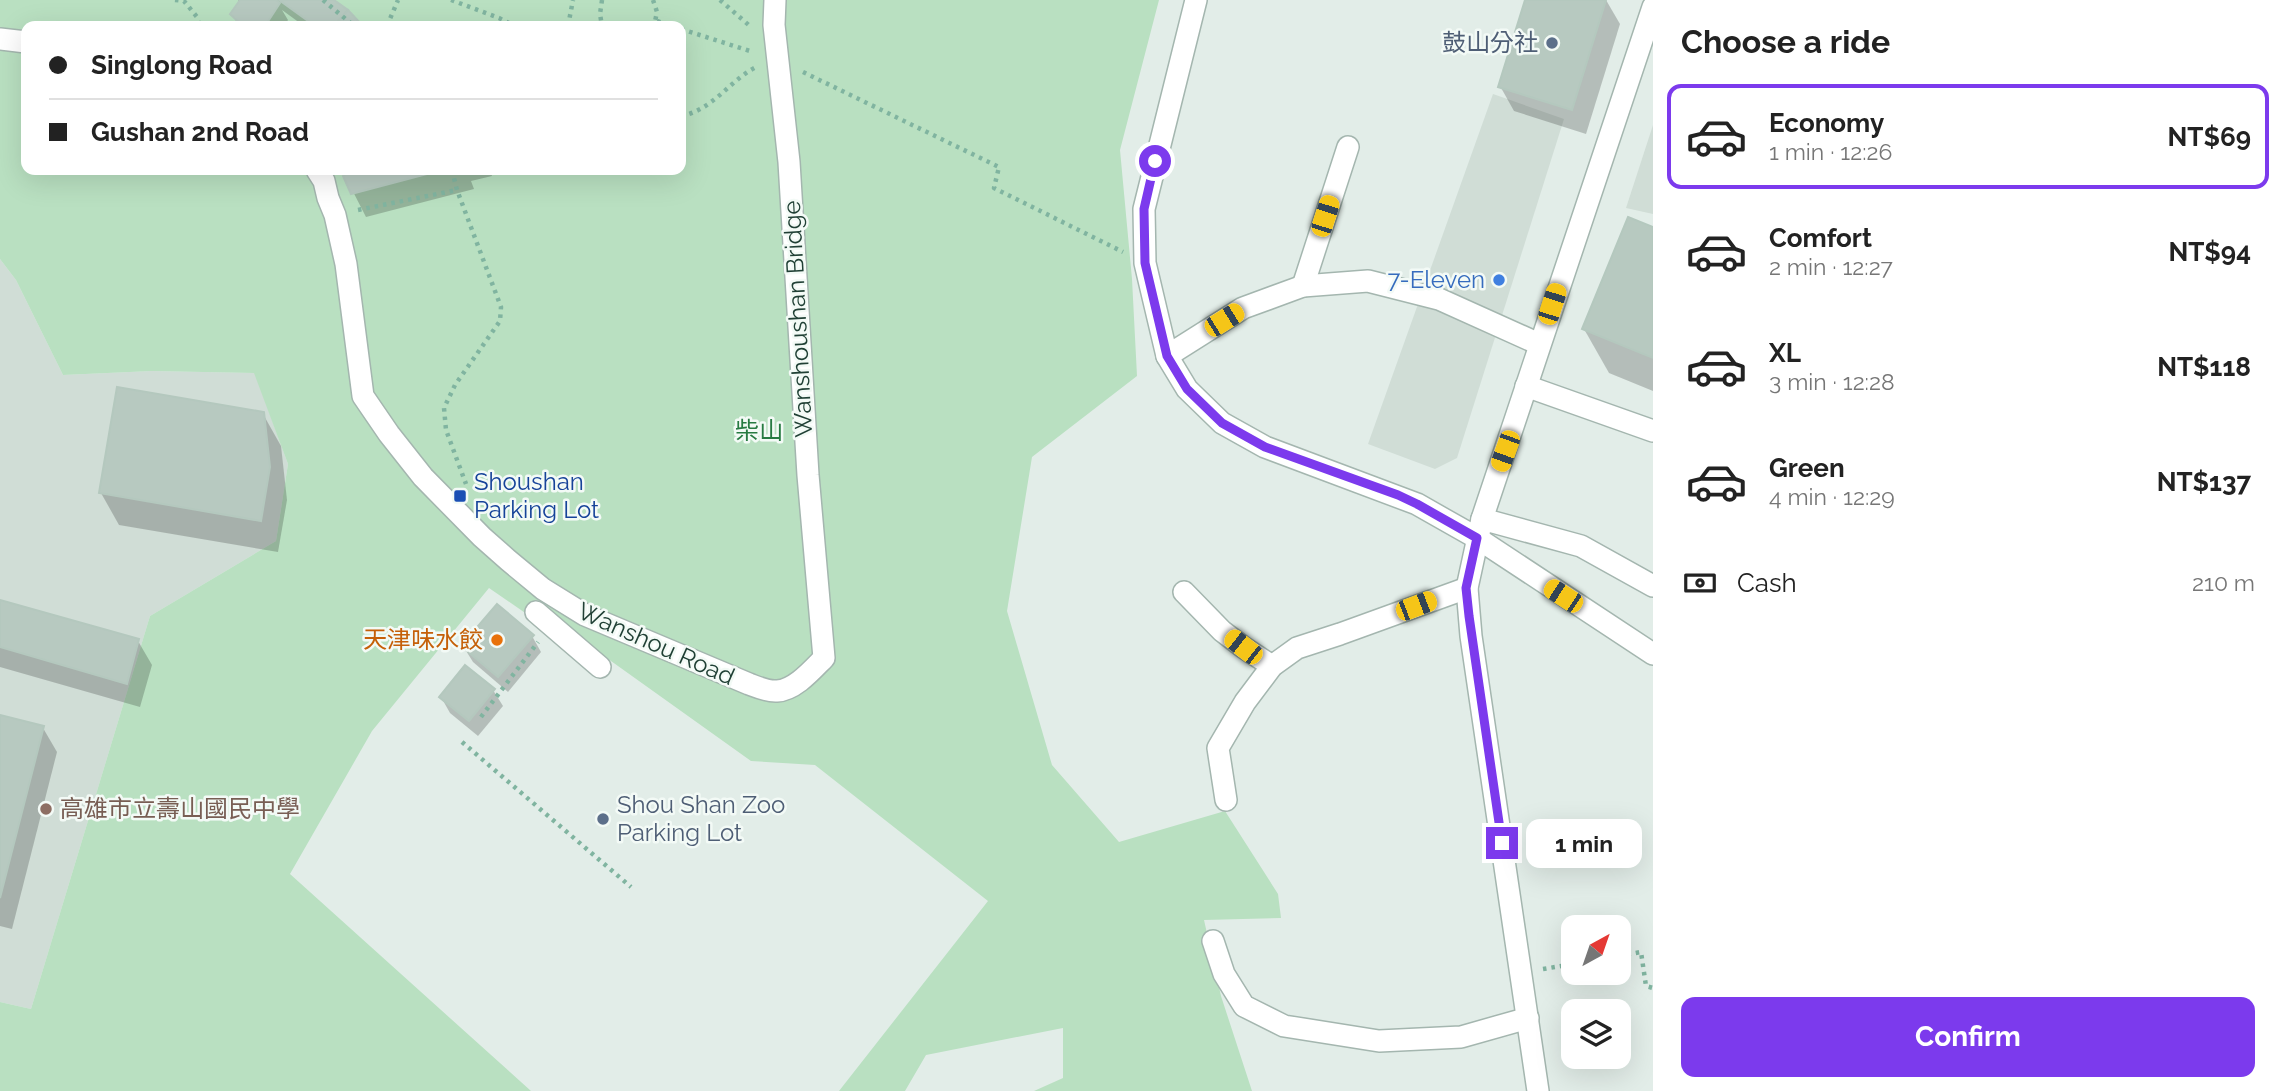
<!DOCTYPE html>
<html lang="en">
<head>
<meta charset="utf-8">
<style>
	:root { --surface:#fff; --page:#f6f6f6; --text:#222; --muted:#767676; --line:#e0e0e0; --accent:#7c3aed }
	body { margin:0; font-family:Raleway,"Noto Sans TC",sans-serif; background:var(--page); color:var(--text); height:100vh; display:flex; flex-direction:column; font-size:26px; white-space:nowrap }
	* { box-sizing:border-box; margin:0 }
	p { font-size:23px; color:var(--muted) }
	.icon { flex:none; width:38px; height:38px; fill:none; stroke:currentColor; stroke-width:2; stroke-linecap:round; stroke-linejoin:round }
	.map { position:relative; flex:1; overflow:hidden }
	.drawer { display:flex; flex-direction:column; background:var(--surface); width:630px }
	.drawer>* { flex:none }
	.guide { position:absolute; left:21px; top:21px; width:665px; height:154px; border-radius:14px; box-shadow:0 7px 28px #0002; display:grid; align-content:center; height:154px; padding:0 28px; background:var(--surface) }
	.needle { width:46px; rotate:40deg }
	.controls { position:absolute; left:1561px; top:915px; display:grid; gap:14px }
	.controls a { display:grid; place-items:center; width:70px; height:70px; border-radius:14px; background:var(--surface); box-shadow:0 7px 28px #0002; font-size:35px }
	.end { position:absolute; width:32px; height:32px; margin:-16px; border:9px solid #7c3aed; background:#fff; box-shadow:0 0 0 4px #fff }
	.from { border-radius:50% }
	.bubble { position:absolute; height:49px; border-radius:14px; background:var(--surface); box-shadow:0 7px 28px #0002; font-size:23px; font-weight:700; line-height:49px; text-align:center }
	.car { position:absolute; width:21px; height:42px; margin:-21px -10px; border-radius:9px; box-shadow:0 0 5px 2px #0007; background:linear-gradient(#f5c518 24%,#345 0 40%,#f5c518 0 76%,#345 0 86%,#f5c518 0) }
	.guide b { display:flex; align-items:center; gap:24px; height:66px; font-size:26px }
	.guide b+b { border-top:2px solid var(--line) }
	.guide i { width:18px; height:18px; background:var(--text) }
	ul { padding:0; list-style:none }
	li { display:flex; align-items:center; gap:21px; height:105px; margin:0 14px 10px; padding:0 14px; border:4px solid transparent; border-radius:14px }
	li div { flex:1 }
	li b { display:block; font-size:26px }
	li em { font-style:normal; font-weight:700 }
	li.on { border-color:var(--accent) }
	li>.icon { width:63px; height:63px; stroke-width:1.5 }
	h2 { padding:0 28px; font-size:32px; line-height:84px }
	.pay { display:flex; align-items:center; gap:18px; height:77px; padding:0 28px; font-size:26px }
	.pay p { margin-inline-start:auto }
	.action { display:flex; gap:14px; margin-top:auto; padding:14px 28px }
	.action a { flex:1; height:80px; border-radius:14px; background:var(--accent); color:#fff; font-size:28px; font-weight:700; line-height:80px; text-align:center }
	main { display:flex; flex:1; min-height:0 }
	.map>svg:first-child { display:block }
	.built { fill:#d0ddd6 }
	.green { fill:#b9e0c1; fill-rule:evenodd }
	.shadow { fill:#0003 }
	.building { fill:#b7c9c0; stroke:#b4c8be; stroke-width:2 }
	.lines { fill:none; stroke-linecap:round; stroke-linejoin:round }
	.minor-casing { stroke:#a4b6af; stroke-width:24 }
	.path { stroke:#80b4a0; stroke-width:4.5; stroke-dasharray:3.5 5; stroke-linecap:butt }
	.minor { stroke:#fff; stroke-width:21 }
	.route { stroke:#7c3aed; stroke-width:9 }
	.service-dot { fill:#5c6f8a; stroke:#f3faf6; stroke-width:2.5 }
	.shop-dot { fill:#3f7fe0; stroke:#f3faf6; stroke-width:2.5 }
	.transit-dot { fill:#1a4fb4; stroke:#f3faf6; stroke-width:2.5 }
	.food-dot { fill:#e8710a; stroke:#f3faf6; stroke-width:2.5 }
	.education-dot { fill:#8d6e63; stroke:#f3faf6; stroke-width:2.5 }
	.labels { text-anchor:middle; stroke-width:5; stroke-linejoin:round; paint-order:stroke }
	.service-label { font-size:24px; fill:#4e5e75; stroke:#f3faf6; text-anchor:end }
	.shop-label { font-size:24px; fill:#366cbe; stroke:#f3faf6; text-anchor:end }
	.street-label { font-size:24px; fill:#204035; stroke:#f3faf6 }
	.park-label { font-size:24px; fill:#277b42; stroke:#f3faf6 }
	.transit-label { font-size:24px; fill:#164399; stroke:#f3faf6; text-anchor:start }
	.food-label { font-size:24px; fill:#c56008; stroke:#f3faf6; text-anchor:end }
	.education-label { font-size:24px; fill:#785e54; stroke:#f3faf6; text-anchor:start }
</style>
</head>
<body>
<main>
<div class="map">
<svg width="1653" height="1091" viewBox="0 0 1653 1091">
	<rect width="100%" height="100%" fill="#e2ede8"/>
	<g class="built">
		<polygon points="1493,94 1564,119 1457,458 1435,469 1368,444"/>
		<polygon points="1653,125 1653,214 1626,208"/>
		<polygon points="0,259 16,280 63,375 152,371 255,373 288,464 276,541 150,616 31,1009 0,1002"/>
	</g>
	<path class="green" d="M 0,0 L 1159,0 L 1120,150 L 1132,279 L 1137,376 L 1032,457 L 1007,611 L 1052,765 L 1119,842 L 1225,811 L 1278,894 L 1281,918 L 1204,920 L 1221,996 L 1252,1091 L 1034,1091 L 1063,1078 L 1063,1028 L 926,1055 L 905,1091 L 839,1091 L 988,901 L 815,765 L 751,761 L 590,646 L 531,617 L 489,588 L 372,731 L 290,874 L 531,1091 L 0,1091 L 0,1002 L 31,1009 L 150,616 L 276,541 L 288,464 L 254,373 L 152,371 L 63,375 L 16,280 L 0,259 ZM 26,26 L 681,26 L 681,170 L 26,170 Z"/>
	<g class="shadow">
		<polygon points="238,0 331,0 347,11 361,26 304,26 282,10 288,20 284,26 239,26 232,14 240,3"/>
		<polygon points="1527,0 1606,0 1620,24 1586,134 1514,111 1500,86"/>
		<polygon points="352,170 490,170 492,176 471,181 474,189 366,217 345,176"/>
		<polygon points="1629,219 1653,229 1653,391 1609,373 1584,329"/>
		<polygon points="263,414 281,446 287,500 278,552 119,525 101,493"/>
		<polygon points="0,601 138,641 152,665 140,707 0,667"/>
		<polygon points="532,636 541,652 508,692 473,662 463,646"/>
		<polygon points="493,690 503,706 478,736 450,713 441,697"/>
		<polygon points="0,716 43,728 57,752 12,929 0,926"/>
	</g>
	<g class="building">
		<polygon points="240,0 276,0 280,3 265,26 243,26 230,14"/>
		<polygon points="279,0 334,0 348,10 334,26 315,26"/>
		<polygon points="1525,0 1606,0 1572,110 1498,87"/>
		<polygon points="348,10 363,26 342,26 338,22"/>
		<polygon points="350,170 442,170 351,194 343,176"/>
		<polygon points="1628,217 1653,227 1653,358 1582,329"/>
		<polygon points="117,387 264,412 270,467 261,521 99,493"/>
		<polygon points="0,600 139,639 127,684 0,647"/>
		<polygon points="497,604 534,635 498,677 461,646"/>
		<polygon points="465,665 495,689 469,721 439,697"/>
		<polygon points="0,715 44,726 0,898"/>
	</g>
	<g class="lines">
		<defs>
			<g id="minor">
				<polyline points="1196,0 1144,209 1145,263 1167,356 1187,389 1222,423 1265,447 1417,504 1477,538 1653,654"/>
				<polyline points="0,39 26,42"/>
				<path d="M 317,170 L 324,181 L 328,198 L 335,215 L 346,264 L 363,396 L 389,434 L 423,477 L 482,537 L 508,560 L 543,589 L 585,615 L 749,684 C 757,687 768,692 777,691 C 795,690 812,670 824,658 L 808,475 L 789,162 L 774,25 L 775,0"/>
				<polyline points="1303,286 1348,147"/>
				<polyline points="1167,356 1243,308 1303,286 1368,281 1439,299 1539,344"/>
				<polyline points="1526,386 1653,431"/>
				<polyline points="1482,519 1581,546 1653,586"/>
				<polyline points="1184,592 1222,631 1243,647 1272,666"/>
				<polyline points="536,612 600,667"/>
				<polyline points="1226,800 1218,748 1245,702 1272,666 1297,648 1340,634 1467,588"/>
				<polyline points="1213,941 1224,974 1244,1006 1284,1026 1379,1041 1461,1037 1528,1018"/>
				<polyline points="1538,1091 1471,636 1467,588 1482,519 1653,7"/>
			</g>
		</defs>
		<use href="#minor" class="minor-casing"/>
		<g class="path">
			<polyline points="175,0 184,1 197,17 200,26"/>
			<polyline points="323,0 354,26"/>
			<polyline points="451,0 499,18 515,26"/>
			<polyline points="602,0 600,14 602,26"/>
			<polyline points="653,0 657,12 654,26"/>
			<polyline points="720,0 751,27"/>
			<polyline points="657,21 673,26"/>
			<polyline points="387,26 398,0"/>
			<polyline points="568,26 573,0"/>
			<polyline points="681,29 753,52"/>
			<polyline points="803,72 999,167 994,188 1123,252"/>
			<path d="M 681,116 C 713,110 729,81 756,67"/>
			<polyline points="452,170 457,190 501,307 500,321 455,385 444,408 446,430 466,484"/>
			<polyline points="358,210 457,190"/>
			<polyline points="481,717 538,642"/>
			<polyline points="462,742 631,887"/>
			<polyline points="1619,956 1641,952 1646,986 1653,988"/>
			<polyline points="1543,969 1573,964"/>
		</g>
		<use href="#minor" class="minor"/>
	</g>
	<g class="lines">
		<polyline class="route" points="1155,161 1144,209 1145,263 1167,356 1187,389 1222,423 1265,447 1398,495 1417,504 1477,538 1466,588 1469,616 1502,843"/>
	</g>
	<g class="service-dot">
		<circle cx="1552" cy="43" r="7"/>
		<circle cx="603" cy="819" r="7"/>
	</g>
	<circle class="shop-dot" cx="1499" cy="280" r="7"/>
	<rect class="transit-dot" x="453" y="489" width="14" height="14" rx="3.5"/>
	<circle class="food-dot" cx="497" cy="640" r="7"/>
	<circle class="education-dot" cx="46" cy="809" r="7"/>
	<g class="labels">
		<g class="service-label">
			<text x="1538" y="51">鼓山分社</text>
			<text x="617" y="813" text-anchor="start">Shou Shan Zoo<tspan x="617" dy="28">Parking Lot</tspan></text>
		</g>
		<g class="shop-label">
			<text x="1485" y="288">7-Eleven</text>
		</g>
		<g class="street-label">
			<text transform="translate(798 319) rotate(-93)" y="8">Wanshoushan Bridge</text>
			<text transform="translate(656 644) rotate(24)" y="8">Wanshou Road</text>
		</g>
		<g class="park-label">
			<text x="759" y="439">柴山</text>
		</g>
		<g class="transit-label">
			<text x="474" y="490">Shoushan<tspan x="474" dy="28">Parking Lot</tspan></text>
		</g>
		<g class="food-label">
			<text x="483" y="648">天津味水餃</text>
		</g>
		<g class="education-label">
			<text x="60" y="817">高雄市立壽山國民中學</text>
		</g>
	</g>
</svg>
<div class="controls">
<a><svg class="needle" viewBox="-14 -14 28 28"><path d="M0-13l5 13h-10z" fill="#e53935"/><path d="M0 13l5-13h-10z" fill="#767676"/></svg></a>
<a><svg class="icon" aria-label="layers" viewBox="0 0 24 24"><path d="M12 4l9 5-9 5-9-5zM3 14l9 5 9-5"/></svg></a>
</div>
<i class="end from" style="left:1155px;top:161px"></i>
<i class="end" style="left:1502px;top:843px"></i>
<div class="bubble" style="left:1526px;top:819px;width:116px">1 min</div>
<i class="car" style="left:1325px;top:216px;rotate:18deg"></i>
<i class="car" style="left:1552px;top:304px;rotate:18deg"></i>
<i class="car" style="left:1224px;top:320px;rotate:58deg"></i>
<i class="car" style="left:1505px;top:451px;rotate:200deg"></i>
<i class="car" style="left:1563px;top:596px;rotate:303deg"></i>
<i class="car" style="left:1416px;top:606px;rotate:69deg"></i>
<i class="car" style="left:1243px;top:647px;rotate:308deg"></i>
<div class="guide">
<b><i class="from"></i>Singlong Road</b>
<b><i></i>Gushan 2nd Road</b>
</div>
</div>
<section class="drawer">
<h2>Choose a ride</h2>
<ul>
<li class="on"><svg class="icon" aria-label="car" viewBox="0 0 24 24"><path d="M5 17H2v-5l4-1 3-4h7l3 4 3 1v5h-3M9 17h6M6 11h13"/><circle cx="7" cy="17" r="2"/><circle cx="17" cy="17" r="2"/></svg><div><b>Economy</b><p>1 min · 12:26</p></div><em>NT$69</em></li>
<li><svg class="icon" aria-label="car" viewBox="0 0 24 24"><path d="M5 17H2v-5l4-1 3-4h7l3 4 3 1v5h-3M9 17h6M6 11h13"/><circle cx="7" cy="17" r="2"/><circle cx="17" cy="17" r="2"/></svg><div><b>Comfort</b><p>2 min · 12:27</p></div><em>NT$94</em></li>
<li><svg class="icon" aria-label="car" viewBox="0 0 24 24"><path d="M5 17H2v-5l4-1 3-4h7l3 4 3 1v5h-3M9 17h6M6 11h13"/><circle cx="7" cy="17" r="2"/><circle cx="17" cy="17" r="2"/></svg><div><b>XL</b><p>3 min · 12:28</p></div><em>NT$118</em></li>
<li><svg class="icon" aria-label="car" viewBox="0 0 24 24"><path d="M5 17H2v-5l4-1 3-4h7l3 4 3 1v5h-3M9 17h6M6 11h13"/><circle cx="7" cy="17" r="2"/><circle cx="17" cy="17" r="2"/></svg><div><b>Green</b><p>4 min · 12:29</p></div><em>NT$137</em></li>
</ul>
<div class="pay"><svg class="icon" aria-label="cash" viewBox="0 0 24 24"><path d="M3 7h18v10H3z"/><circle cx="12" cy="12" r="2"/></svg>Cash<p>210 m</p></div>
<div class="action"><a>Confirm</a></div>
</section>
</main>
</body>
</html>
